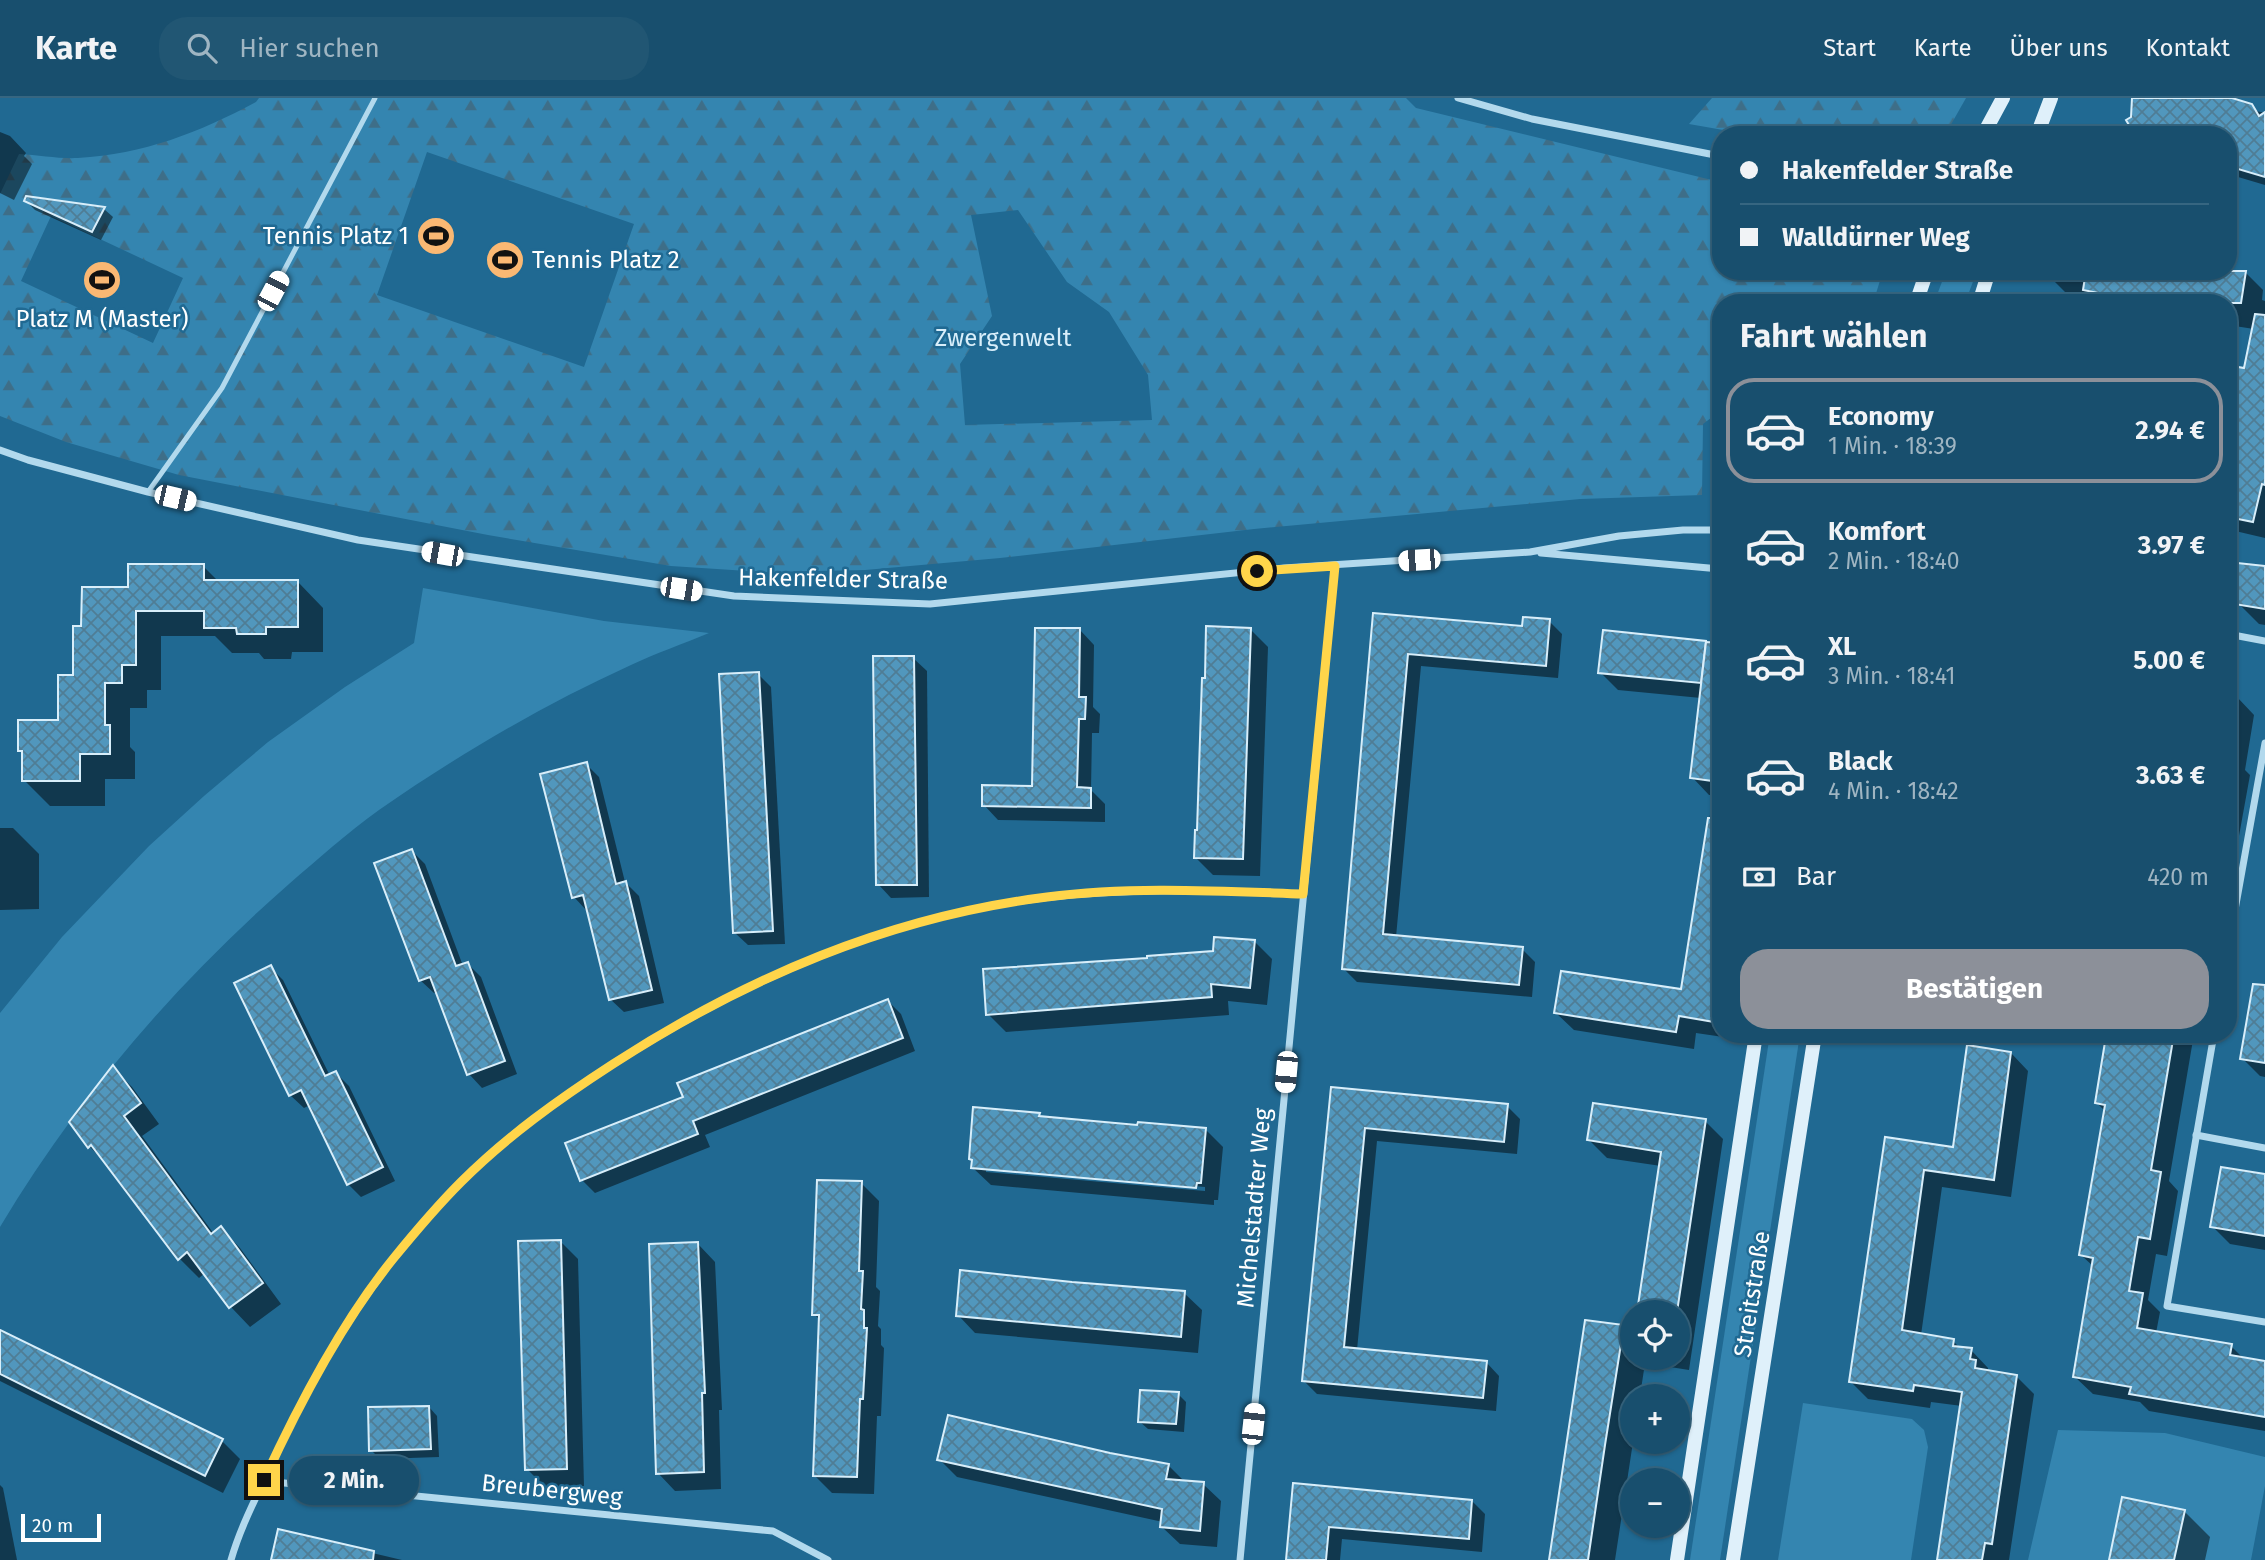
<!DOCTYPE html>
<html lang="de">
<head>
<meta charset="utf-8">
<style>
	:root { --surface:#184f6e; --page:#215673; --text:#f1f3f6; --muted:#9fb5c2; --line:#366681; --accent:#8c9099 }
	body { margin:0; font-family:"Fira Sans",sans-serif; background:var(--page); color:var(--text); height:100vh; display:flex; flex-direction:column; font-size:26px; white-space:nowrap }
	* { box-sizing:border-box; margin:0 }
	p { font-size:23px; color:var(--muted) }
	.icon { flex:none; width:38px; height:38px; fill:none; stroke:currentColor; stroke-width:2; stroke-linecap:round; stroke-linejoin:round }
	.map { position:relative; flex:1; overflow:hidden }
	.details { position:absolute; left:1712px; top:196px; width:525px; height:749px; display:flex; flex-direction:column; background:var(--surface); border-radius:28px; box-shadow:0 2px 5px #0004,0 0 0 2px var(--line) }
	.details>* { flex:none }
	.top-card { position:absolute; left:1712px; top:28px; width:525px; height:154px; border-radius:28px; box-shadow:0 2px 5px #0004,0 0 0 2px var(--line); display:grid; align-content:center; height:154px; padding:0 28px; background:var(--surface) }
	.buttons { position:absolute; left:1620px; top:1202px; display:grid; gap:14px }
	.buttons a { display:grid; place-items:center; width:70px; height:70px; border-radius:50%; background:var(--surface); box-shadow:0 2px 5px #0004,0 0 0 2px var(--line); font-size:35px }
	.scale { position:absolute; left:21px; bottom:18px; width:80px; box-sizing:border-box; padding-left:7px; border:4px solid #fff; border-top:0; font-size:19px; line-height:24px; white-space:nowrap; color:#fff; -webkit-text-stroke:5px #206992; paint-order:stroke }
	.end { position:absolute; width:32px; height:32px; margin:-16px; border:9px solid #ffd54a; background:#111; box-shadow:0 0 0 4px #111 }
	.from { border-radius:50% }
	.bubble { position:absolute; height:49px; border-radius:24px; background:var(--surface); box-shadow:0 2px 5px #0004,0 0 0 2px var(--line); font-size:23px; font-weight:700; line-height:49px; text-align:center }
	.car { position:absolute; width:21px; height:42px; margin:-21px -10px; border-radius:9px; box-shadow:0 0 5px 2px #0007; background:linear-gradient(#fff 24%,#345 0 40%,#fff 0 76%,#345 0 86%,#fff 0) }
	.top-card b { display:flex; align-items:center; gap:24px; height:66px; font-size:26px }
	.top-card b+b { border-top:2px solid var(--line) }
	.top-card i { width:18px; height:18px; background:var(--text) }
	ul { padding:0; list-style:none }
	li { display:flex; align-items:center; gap:21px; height:105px; margin:0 14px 10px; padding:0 14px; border:4px solid transparent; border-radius:28px }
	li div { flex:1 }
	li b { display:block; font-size:26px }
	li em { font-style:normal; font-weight:700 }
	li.on { border-color:var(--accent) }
	li>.icon { width:63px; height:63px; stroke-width:1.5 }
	h2 { padding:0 28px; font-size:32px; line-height:84px }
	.pay { display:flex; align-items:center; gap:18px; height:77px; padding:0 28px; font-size:26px }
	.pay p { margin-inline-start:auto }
	.primary-button { display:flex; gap:14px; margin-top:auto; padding:14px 28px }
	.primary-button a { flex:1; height:80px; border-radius:28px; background:var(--accent); color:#fff; font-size:28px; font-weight:700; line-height:80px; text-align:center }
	header { display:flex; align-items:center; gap:42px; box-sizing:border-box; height:98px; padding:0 35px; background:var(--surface); border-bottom:2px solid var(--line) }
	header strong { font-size:33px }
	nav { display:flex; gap:38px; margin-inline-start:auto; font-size:24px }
	.search { width:490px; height:63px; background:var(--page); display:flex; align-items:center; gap:18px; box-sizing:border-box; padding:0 24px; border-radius:28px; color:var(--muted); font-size:26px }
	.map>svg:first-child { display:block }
	.green { fill:#3485b0 }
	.forest { fill:url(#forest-firs); fill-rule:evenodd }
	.shadow { fill:#0007; fill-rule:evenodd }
	.building { fill:url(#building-cross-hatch); stroke:#d8eefa; stroke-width:2 }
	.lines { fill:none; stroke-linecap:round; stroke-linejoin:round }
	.lane { stroke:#b2d9ed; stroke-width:5 }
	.street { stroke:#b2d9ed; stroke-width:7 }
	.secondary { stroke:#dff0fa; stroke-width:14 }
	.route { stroke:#ffd54a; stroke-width:9 }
	.labels { text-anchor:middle; stroke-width:5; stroke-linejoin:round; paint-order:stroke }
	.poi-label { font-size:24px; fill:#fff; stroke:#206992; text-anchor:end }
	.park-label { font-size:24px; fill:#d8eefa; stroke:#206992 }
	.street-label { font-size:24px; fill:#fff; stroke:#206992 }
</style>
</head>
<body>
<header>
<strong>Karte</strong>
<div class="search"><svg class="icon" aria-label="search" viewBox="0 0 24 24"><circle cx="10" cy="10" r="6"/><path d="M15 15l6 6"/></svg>Hier suchen</div>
<nav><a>Start</a><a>Karte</a><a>Über uns</a><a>Kontakt</a></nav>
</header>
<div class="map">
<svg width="2265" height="1462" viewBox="0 0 2265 1462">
	<defs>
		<pattern id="forest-firs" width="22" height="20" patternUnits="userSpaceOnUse" patternTransform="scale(1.75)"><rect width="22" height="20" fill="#3485b0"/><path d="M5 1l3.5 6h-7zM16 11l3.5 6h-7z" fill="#3e6e88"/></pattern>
		<pattern id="building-cross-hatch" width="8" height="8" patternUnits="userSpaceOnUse" patternTransform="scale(1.75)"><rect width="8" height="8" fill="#5197bd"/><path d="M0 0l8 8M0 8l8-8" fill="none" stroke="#4f7d95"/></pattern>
	</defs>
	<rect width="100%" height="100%" fill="#206992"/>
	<g class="green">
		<polygon points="1946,173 1977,173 1965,205 1934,205"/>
		<path d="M 423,490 L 604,523 L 709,535 C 683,546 656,555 631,567 C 543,607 458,657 379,712 C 347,735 318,761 289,786 C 176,885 77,1000 0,1129 L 0,915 L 62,839 L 149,748 L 204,698 L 268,644 L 345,589 L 414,545 Z"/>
		<polygon points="1770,936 1800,936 1720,1462 1690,1462"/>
		<polygon points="1803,1305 1912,1321 1924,1332 1928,1349 1911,1462 1778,1462"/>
		<polygon points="2058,1332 2165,1335 2265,1359 2265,1388 2251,1462 2174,1462 2184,1412 2123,1399 2109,1462 2028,1462"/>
	</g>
	<g class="forest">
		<path d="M 259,0 L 1406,0 L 1416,10 L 1720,84 L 1720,173 L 1883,173 L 1873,205 L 1720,205 L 1720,313 L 1703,326 L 1702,397 L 1580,401 L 1254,431 L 1000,460 L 865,472 L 763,474 L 671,468 L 488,437 L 179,377 L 66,344 L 0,318 L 0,96 L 19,56 C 39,57 59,61 78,60 C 144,56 198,35 256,4 ZM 427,54 L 634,126 L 584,269 L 377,197 ZM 1018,112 L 1067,184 L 1109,214 L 1148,277 L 1152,322 L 965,327 L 960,266 L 992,218 L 971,117 ZM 51,118 L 183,180 L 153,245 L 21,183 Z"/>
		<polygon points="1712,0 1966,0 1945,37 1752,37 1689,26"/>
	</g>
	<g class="shadow">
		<polygon points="2135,0 2225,0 2251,7 2256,13 2265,15 2265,87 2228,76 2228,37 2133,20"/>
		<polygon points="0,34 10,38 26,55 24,58 32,66 14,102 0,95"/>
		<polygon points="27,100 104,111 113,119 101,142 35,112 26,103"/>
		<polygon points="2228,172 2246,175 2263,192 2262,202 2265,203 2265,440 2231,432 2228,429 2228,324 2239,271 2245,272 2254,231 2228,227 2228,205 2099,205 2070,199 2052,181 2054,173 2228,173"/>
		<polygon points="2228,443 2238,453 2228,492"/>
		<polygon points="203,468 219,484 298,484 323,510 323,554 292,554 291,561 264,561 259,555 232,555 215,538 161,538 161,592 147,592 147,610 130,610 130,649 135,654 135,681 105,681 105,708 50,708 24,682 24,656 19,652 60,624 75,579 83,529 130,491"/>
		<polygon points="2265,470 2265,527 2259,526 2239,506"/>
		<polygon points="1375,517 1524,530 1549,523 1562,536 1558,580 1421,568 1396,839 1522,851 1535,864 1532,899 1357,884 1344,871"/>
		<polygon points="1250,531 1268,549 1260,778 1213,777 1195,759 1199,734"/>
		<polygon points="1080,532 1094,547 1093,609 1100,616 1099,635 1092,635 1091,692 1105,706 1105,724 998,722 984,707 1033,690"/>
		<polygon points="1705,544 1720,560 1720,936 1738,936 1737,941 1696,935 1694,951 1574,932 1556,915 1683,893 1713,697 1709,697 1692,679 1701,600 1618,592 1600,574"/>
		<polygon points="913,560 927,573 929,799 891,800 878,786"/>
		<polygon points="758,576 771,589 785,846 748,847 734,834"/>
		<polygon points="2228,598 2237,599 2254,617 2245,672 2250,677 2237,749 2232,748 2228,772"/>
		<polygon points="586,666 599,679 625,784 639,798 664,905 624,914 610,901 587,813 574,799"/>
		<polygon points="0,730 13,730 39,756 39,811 0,812"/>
		<polygon points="412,753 425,766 463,868 468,866 481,879 517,976 482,990 469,976 438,894 434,895 420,882"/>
		<polygon points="1254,843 1272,861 1267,907 1228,903 1229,917 1006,934 988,916 1149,862 1214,855"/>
		<polygon points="270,869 283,882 330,978 336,975 349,988 395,1083 361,1099 348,1086 310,1007 304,1010 290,997"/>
		<polygon points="888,903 901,916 915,953 705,1037 710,1049 595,1095 582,1082 685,1000"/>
		<polygon points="2265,905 2265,979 2260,978 2242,960"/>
		<polygon points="2120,936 2194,936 2169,1083 2178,1093 2167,1158 2156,1156 2148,1202 2160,1214 2156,1235 2231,1248 2244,1261 2265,1265 2265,1333 2149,1313 2140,1304 2093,1296 2075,1279 2094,1169 2081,1157 2106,1014 2097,1005"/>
		<polygon points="2011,955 2028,973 2011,1099 1942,1089 1921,1237 1953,1243 1961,1251 1971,1252 1988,1270 1988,1274 2016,1278 2034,1296 2009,1462 1939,1462 1962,1308 1931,1304 1930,1310 1868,1301 1850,1283 1887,1041 1955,1051"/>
		<polygon points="113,970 132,989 159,1026 142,1038 214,1136 221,1130 240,1150 281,1206 250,1229 231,1209 205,1175 199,1180 179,1160 109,1068 89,1048"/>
		<polygon points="1332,991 1507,1008 1520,1021 1517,1056 1377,1043 1357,1252 1486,1264 1499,1278 1496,1313 1317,1296 1304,1283"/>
		<path d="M 1039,1017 L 1042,1020 L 1139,1029 L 1205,1031 L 1223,1049 L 1218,1102 L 1214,1102 L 1214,1107 L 991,1087 L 973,1070 L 973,1064 L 971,1061 ZM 986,1070 L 1205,1089 L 1205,1093 L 986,1074 Z"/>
		<polygon points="1705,1023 1723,1041 1689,1272 1645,1265 1640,1298 1633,1298 1633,1344 1615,1462 1550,1462 1623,1229 1625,1231 1627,1216 1633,1217 1633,1260 1678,1260 1680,1254 1678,1214 1639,1214 1661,1068 1607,1060 1589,1042"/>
		<polygon points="2265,1078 2265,1152 2230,1146 2212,1128"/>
		<polygon points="861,1085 879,1103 876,1189 880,1193 878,1228 881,1231 881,1247 884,1250 881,1318 877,1318 874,1396 832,1395 814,1377 821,1223 814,1216"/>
		<polygon points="560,1143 578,1161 584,1388 545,1389 527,1371"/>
		<polygon points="698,1146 715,1164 722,1312 719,1312 721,1391 675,1393 658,1375"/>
		<polygon points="1184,1195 1202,1212 1198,1255 975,1235 958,1217"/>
		<polygon points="0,1233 222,1343 240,1361 223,1395 0,1283"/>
		<polygon points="1178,1296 1186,1304 1184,1334 1148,1331 1139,1323"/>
		<polygon points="429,1309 437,1318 439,1359 380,1361 371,1352"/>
		<polygon points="1109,1357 1168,1367 1185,1384 1203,1386 1221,1403 1217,1449 1180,1446 1162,1429 1163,1424 957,1379 939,1361"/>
		<polygon points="0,1387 3,1390 17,1462 0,1462"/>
		<polygon points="1294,1387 1472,1403 1485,1416 1482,1454 1342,1441 1340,1462 1288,1462"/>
		<polygon points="2184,1413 2210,1439 2205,1462 2110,1462"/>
		<polygon points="279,1433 402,1462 272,1462"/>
	</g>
	<g class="building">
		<polygon points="2132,0 2232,0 2252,6 2259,18 2265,14 2265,79 2228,68 2228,37 2135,37 2126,22 2131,19"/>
		<polygon points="26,98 105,109 92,134 24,103"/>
		<polygon points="2086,173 2246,173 2241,205 2181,205 2158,201 2158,205 2148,205 2083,192"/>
		<polygon points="2255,216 2265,217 2265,387 2262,386 2253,424 2228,419 2228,316 2238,269 2244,270"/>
		<polygon points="2228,464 2265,468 2265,511 2228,505"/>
		<polygon points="128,466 204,466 204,482 298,482 298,529 266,529 266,536 237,536 236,530 204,530 204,513 136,513 136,567 122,567 122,585 105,585 105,627 110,627 110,656 80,656 80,683 22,683 22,653 18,653 18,622 58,622 58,577 73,577 73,528 81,528 82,489 128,489"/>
		<polygon points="1373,515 1522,528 1523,519 1550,521 1546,568 1408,556 1383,836 1523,849 1519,887 1342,871"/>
		<polygon points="1206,528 1251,530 1243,761 1194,760 1195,732 1197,732 1202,580 1205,580"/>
		<polygon points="1035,530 1080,530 1079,599 1086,599 1085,621 1079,621 1077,689 1091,690 1091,710 982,708 982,687 1032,688"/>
		<polygon points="1603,532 1706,543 1701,585 1598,575"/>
		<polygon points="1706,544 1720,545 1720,684 1690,680"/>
		<polygon points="873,558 914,558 917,787 876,787"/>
		<polygon points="759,574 773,833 733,835 719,576"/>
		<polygon points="587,664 616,786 626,783 652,892 609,902 583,797 572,800 540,676"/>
		<polygon points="1708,720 1720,720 1720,925 1679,918 1676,934 1554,915 1561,873 1681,891"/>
		<polygon points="412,751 456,868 468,864 505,963 467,977 430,879 419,883 374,765"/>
		<polygon points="1214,839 1255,842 1250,890 1211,886 1212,899 986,917 983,871 1147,860 1147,858 1213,853"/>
		<polygon points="271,867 325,978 336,973 383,1069 347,1087 301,992 289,998 234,885"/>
		<polygon points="2253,886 2265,887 2265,965 2240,961"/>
		<polygon points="888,901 903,940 693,1023 698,1036 580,1083 565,1045 683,999 677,985"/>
		<polygon points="2118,936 2174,936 2151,1072 2161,1074 2150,1141 2138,1139 2129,1193 2143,1195 2137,1230 2232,1246 2230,1257 2265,1263 2265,1319 2129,1296 2131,1289 2073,1279 2093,1160 2079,1157 2105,1007 2095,1005 2106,938 2117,940"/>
		<polygon points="1967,947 2011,954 1994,1082 1924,1072 1902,1232 1954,1241 1953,1248 1972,1250 1970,1261 1976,1262 1975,1270 2017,1277 1992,1446 1985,1445 1982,1462 1937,1462 1962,1294 1914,1287 1913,1293 1849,1284 1885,1039 1953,1049"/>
		<polygon points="113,967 141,1005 124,1018 211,1136 221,1128 263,1185 229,1210 187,1154 178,1162 91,1047 88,1050 69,1024"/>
		<polygon points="1331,989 1508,1006 1504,1044 1365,1030 1344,1249 1487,1263 1483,1300 1302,1283"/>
		<polygon points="1593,1005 1706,1021 1677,1214 1637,1214 1661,1054 1587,1042"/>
		<polygon points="973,1009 1040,1015 1039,1018 1137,1027 1138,1024 1206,1030 1201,1085 1197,1085 1196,1090 971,1070 972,1062 969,1061"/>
		<polygon points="2221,1069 2265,1076 2265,1138 2210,1129"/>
		<polygon points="817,1082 862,1083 859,1173 863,1173 861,1211 864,1212 864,1230 867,1230 863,1301 860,1301 857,1379 813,1378 819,1217 812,1217"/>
		<polygon points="561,1142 567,1371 525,1372 518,1143"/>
		<polygon points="698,1144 705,1295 702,1295 704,1374 656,1376 649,1146"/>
		<polygon points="960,1172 1072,1184 1185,1193 1181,1239 956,1218"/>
		<polygon points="1585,1222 1624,1227 1605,1347 1588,1462 1549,1462"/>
		<polygon points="0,1232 223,1341 205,1378 0,1276"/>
		<polygon points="1140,1292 1179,1294 1176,1326 1138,1324"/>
		<polygon points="429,1308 431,1351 369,1353 368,1309"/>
		<polygon points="948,1317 1110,1355 1169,1366 1166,1381 1204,1384 1200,1433 1160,1429 1162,1411 937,1362"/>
		<polygon points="1293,1385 1472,1402 1469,1441 1329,1429 1326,1462 1286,1462"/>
		<polygon points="2122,1399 2185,1412 2174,1462 2109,1462"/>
		<polygon points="278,1431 374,1453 373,1462 271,1462"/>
	</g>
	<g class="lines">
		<polyline class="lane" points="148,394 222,290 375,0"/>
		<g class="street">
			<polyline points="1458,0 1532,21 1720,58"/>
			<polyline points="0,352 28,362 148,394 358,442 734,498 930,506 1284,470 1530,454 1619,438 1683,432 1720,432"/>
			<polyline points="1541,455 1720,471"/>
			<polyline points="2228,536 2265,543"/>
			<polyline points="2228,851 2265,645"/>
			<polyline points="2214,936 2167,1208 2265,1224"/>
			<polyline points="2196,1037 2265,1050"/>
			<polyline points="264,1383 773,1433 828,1462"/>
			<path d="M 231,1462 C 241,1427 259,1394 274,1361 C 320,1260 382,1163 461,1084 C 506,1038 558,1001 612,967 C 730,891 857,832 996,807 C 1100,788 1198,792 1303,796"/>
			<polyline points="1240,1462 1335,468"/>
		</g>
		<g class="secondary">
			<polyline points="1983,37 2003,0"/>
			<polyline points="2037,37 2051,0"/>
			<polyline points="1916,205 1927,173"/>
			<polyline points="1979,205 1989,173"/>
			<polyline points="1677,1462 1756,936"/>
			<polyline points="1733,1462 1815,936"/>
		</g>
	</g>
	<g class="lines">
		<path class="route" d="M 264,1382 C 298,1308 342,1224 393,1161 C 415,1134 437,1108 461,1084 C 507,1038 559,1001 613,966 C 746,880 888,819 1047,799 C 1132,788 1217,793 1303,796 L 1335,468 L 1257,473"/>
	</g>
	<defs>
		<symbol id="stadium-disc" viewBox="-11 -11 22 22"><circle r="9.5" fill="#fab873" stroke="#206992"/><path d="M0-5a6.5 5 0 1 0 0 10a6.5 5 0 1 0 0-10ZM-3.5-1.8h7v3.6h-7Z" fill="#111"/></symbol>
	</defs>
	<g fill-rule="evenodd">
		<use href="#stadium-disc" x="414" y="116" width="44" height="44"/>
		<use href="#stadium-disc" x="483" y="140" width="44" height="44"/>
		<use href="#stadium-disc" x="80" y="160" width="44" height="44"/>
	</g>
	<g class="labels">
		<g class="poi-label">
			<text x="409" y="146">Tennis Platz 1</text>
			<text x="532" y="170" text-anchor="start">Tennis Platz 2</text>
			<text x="102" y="229" text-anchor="middle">Platz M (Master)</text>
		</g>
		<g class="park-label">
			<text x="1003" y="248">Zwergenwelt</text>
		</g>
		<g class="street-label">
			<text transform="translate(843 481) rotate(1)" y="8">Hakenfelder Straße</text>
			<text transform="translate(1254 1110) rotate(-85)" y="8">Michelstadter Weg</text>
			<text transform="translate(1752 1196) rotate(-81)" y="8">Streitstraße</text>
			<text transform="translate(552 1392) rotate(6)" y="8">Breubergweg</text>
		</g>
	</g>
</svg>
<div class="buttons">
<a><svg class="icon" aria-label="locate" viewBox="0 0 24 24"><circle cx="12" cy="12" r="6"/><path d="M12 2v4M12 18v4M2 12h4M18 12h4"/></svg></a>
<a>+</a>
<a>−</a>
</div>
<div class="scale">20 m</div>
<i class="end from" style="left:1257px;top:473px"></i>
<i class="end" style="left:264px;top:1382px"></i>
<div class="bubble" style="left:289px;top:1358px;width:130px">2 Min.</div>
<i class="car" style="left:273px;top:193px;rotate:28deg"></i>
<i class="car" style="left:175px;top:400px;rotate:103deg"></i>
<i class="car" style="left:442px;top:456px;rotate:280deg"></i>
<i class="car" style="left:1419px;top:462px;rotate:266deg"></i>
<i class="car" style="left:681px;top:491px;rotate:99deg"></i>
<i class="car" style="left:1286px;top:974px;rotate:185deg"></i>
<i class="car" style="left:1253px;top:1326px;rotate:6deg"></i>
<div class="top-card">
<b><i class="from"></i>Hakenfelder Straße</b>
<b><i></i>Walldürner Weg</b>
</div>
<section class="details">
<h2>Fahrt wählen</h2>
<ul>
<li class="on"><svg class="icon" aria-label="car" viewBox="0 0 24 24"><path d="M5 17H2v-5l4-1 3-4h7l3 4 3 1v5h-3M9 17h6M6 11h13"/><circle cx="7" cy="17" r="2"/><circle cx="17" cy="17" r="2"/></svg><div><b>Economy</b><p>1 Min. · 18:39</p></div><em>2.94 €</em></li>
<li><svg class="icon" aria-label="car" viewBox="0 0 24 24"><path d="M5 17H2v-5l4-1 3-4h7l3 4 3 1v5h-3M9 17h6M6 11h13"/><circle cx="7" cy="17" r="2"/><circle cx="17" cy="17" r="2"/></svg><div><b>Komfort</b><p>2 Min. · 18:40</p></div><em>3.97 €</em></li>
<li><svg class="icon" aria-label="car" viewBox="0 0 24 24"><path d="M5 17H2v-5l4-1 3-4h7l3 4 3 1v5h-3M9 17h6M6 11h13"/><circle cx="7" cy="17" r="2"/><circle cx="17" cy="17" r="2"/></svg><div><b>XL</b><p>3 Min. · 18:41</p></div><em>5.00 €</em></li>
<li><svg class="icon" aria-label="car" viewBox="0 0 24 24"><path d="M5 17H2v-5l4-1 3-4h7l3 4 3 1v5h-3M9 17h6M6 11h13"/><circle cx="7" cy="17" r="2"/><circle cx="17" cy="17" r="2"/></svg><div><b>Black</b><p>4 Min. · 18:42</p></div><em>3.63 €</em></li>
</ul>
<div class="pay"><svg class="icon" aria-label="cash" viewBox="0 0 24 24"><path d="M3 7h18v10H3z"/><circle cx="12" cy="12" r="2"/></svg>Bar<p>420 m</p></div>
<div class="primary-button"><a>Bestätigen</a></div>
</section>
</div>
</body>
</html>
